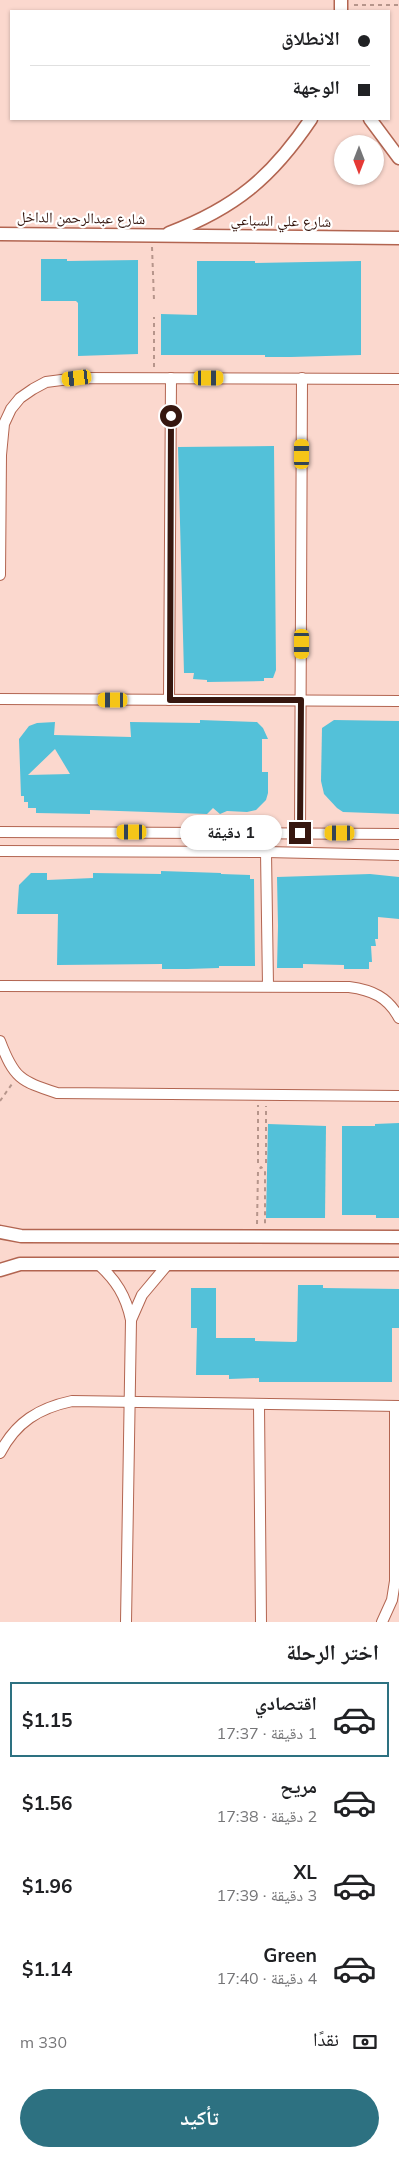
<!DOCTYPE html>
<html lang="ar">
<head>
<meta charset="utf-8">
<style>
	:root { --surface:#fff; --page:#f2f2f2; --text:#202124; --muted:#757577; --line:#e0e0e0; --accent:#2d7181 }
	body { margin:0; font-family:Mulish,"Noto Naskh Arabic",sans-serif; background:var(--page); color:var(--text); direction:rtl; height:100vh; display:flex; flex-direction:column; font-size:19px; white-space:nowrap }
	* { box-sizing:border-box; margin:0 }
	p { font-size:16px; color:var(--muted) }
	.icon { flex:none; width:28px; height:28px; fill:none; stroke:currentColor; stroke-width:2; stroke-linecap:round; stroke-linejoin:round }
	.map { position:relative; height:1622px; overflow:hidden; direction:ltr }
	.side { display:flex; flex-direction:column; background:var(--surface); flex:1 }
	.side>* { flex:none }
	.guide { position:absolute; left:10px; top:10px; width:380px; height:110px; border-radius:0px; box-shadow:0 1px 4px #0004; direction:rtl; display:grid; align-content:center; height:110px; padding:0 20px; background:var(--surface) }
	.needle { width:32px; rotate:180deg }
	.fabs { position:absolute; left:334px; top:135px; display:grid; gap:10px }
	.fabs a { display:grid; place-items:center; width:50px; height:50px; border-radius:50%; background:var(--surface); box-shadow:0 1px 4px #0004; font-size:25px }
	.end { position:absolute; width:22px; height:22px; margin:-11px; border:6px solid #36170f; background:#fff; box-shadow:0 0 0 2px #fff }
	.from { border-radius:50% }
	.bubble { position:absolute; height:35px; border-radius:18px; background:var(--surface); box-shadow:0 1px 4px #0004; font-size:16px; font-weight:700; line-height:35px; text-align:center; direction:rtl }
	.car { position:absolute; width:15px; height:30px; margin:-15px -8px; border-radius:6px; box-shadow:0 0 4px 1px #0007; background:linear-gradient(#f5c518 24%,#345 0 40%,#f5c518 0 76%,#345 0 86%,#f5c518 0) }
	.guide b { display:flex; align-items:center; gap:18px; height:48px; font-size:19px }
	.guide b+b { border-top:1px solid var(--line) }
	.guide i { width:12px; height:12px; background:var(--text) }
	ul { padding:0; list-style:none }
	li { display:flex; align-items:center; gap:15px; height:75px; margin:0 10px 8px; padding:0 10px; border:2px solid transparent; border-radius:0px }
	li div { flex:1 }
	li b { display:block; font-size:19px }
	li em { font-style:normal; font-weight:700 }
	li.active { border-color:var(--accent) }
	li>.icon { width:45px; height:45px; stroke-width:1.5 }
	h2 { padding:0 20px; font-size:22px; line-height:60px }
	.pay { display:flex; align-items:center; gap:12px; height:55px; padding:0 20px; font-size:19px }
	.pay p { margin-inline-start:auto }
	.button { display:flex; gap:10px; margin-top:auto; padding:10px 20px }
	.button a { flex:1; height:58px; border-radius:30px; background:var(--accent); color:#fff; font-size:20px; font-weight:700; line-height:58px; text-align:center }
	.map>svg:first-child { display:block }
	.building { fill:#53c1d9; fill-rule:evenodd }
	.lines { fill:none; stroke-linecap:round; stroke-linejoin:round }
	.minor-casing { stroke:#b26551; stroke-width:12 }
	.tertiary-casing { stroke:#b26551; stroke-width:15 }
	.path { stroke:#b6958b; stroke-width:2; stroke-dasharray:4 4; stroke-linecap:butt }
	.minor { stroke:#fff; stroke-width:10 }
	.tertiary { stroke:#fff; stroke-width:12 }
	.route { stroke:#36170f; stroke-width:6 }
	.labels { text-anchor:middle; stroke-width:4.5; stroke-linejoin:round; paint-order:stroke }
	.street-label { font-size:15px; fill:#36170f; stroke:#fff }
</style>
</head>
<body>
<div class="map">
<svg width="399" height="1622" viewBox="0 0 399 1622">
	<rect width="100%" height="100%" fill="#fbd8ce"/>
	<g class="building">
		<polygon points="41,259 67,259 67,261 138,260 138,354 78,356 78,303 76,301 41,301"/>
		<polygon points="197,261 255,261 255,263 361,261 361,355 291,357 265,357 265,355 161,355 161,314 197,315"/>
		<polygon points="274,446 276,670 273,678 264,678 264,681 207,682 207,680 193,679 194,673 184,673 178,447"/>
		<path d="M 200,720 L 257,722 L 263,728 L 268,739 L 262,739 L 262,772 L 268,772 L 268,793 L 266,800 L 256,810 L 247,812 L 227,811 L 220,814 L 213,808 L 207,814 L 90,810 L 90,814 L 36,813 L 36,808 L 28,808 L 28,802 L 24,802 L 24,796 L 21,796 L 19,739 L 29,726 L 37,723 L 55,722 L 54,735 L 131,737 L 130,722 L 200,723 ZM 55,749 L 70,774 L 28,775 Z"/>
		<polygon points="334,720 399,721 399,814 343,812 337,808 324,794 321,781 322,728"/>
		<polygon points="161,871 221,873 221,874 250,875 250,879 254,879 255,966 219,966 219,968 187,969 162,969 162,964 57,965 58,914 17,914 19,885 31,873 47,873 47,880 93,878 93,873 161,874"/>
		<polygon points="370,874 399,877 399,919 378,917 378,939 375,939 376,946 371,946 372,962 369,962 369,969 344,969 344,965 303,964 303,968 277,968 278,926 277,877"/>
		<polygon points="399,1123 399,1218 376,1218 376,1215 342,1215 342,1126 375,1126 375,1124"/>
		<polygon points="268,1124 326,1126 325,1218 266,1218"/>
		<polygon points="298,1285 323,1285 323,1288 399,1289 399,1328 392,1328 392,1382 259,1382 259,1378 229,1379 229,1375 196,1375 197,1328 191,1328 191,1288 216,1288 216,1338 255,1338 255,1341 295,1342 297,1341"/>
	</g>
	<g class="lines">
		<defs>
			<g id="minor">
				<polyline points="0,575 1,455 4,424 11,409 20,398 33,389 46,382 77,378 399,379"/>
				<polyline points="0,699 399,701"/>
				<polyline points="169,700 171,378"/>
				<polyline points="0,832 399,834"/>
				<polyline points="300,833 302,378"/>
				<polyline points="0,851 266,852 399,855"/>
				<polyline points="266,852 268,986"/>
				<path d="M 0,986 L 349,987 C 372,990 388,997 399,1018"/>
				<path d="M 0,1041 C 14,1078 20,1081 57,1093 L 399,1096"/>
				<path d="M 98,1264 C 116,1280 126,1296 131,1320 L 126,1622"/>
				<polyline points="131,1320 142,1295 168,1264"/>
				<polyline points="259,1405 261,1622"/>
				<path d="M 0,1453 C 16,1422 39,1408 72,1401 L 399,1406"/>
				<polyline points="382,1622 392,1600 395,1581 395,1406"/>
			</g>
			<g id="tertiary">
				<polyline points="341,0 341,11"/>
				<polyline points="370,119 399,158"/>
				<path d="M 169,233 C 235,208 272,177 311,119"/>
				<polyline points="0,234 399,238"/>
				<polyline points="0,1232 21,1236 399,1237"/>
				<polyline points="0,1270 20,1264 399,1264"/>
			</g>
		</defs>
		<use href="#minor" class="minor-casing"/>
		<use href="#tertiary" class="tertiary-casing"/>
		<g class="path">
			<polyline points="354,5 399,5"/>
			<polyline points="152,247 154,300"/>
			<polyline points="154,367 154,317"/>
			<polyline points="0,1101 12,1084"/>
			<polyline points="258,1163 258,1105"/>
			<polyline points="266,1163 266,1106"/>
			<polyline points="257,1224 258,1171 261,1167 265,1171 265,1226"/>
		</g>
		<use href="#minor" class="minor"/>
		<use href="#tertiary" class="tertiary"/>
	</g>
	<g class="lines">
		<polyline class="route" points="171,416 170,700 301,700 300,833"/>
	</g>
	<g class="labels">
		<g class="street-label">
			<text transform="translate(81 218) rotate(1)" y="5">شارع عبدالرحمن الداخل</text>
			<text transform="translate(281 221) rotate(1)" y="5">شارع علي السباعي</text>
		</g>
	</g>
</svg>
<div class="fabs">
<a><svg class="needle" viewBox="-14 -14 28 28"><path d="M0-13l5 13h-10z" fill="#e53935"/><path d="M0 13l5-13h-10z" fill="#757577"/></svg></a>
</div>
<i class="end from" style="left:171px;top:416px"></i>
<i class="end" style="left:300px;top:833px"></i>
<div class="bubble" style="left:180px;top:815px;width:102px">1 دقيقة</div>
<i class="car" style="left:77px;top:378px;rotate:263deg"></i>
<i class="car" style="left:209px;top:378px;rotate:90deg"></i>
<i class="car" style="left:302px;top:454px;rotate:0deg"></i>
<i class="car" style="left:302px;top:644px;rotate:180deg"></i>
<i class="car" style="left:113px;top:700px;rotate:270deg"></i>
<i class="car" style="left:132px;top:832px;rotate:270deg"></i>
<i class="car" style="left:340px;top:833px;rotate:270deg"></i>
<div class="guide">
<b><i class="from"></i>الانطلاق</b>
<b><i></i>الوجهة</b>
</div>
</div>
<section class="side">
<h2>اختر الرحلة</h2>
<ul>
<li class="active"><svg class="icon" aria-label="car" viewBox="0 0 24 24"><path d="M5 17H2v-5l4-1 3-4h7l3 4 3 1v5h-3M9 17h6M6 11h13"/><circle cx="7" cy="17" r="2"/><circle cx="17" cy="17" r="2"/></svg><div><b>اقتصادي</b><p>1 دقيقة · 17:37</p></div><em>$1.15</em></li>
<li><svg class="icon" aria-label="car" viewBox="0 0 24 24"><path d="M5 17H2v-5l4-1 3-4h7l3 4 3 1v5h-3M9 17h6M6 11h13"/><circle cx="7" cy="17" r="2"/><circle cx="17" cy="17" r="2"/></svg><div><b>مريح</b><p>2 دقيقة · 17:38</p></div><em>$1.56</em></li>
<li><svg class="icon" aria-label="car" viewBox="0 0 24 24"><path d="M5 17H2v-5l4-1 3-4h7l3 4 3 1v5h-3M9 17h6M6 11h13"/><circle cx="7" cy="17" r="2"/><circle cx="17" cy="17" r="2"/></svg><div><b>XL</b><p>3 دقيقة · 17:39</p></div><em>$1.96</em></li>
<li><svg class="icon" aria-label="car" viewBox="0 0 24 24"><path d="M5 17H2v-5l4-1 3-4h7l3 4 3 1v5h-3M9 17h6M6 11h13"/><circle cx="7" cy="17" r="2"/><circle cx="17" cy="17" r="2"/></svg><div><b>Green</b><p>4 دقيقة · 17:40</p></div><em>$1.14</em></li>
</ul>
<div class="pay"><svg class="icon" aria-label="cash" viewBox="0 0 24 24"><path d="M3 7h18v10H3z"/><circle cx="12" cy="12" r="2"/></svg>نقدًا<p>330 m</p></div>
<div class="button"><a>تأكيد</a></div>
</section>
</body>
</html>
